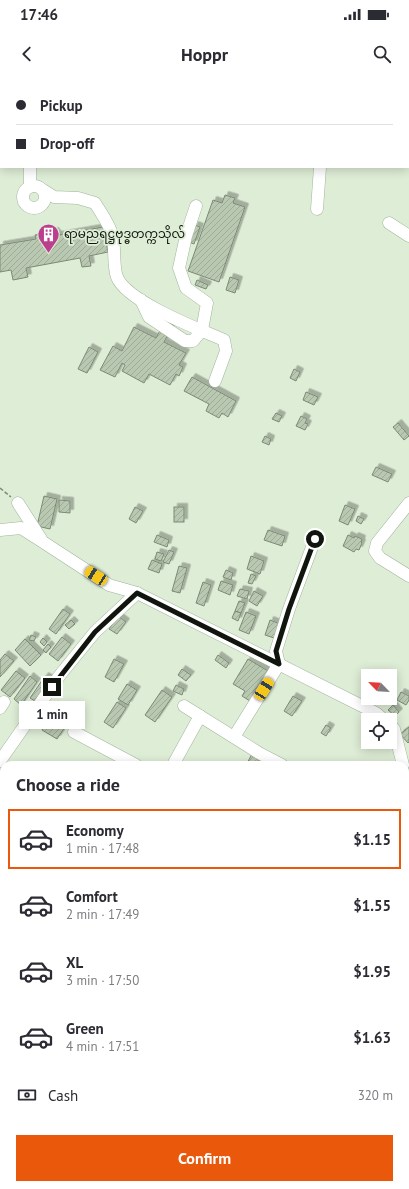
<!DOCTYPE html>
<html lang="en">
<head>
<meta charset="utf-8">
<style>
	:root { --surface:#fff; --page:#f7f7f7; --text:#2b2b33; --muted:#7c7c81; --line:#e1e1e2; --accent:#ea580c }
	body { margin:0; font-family:"PT Sans","Noto Sans Myanmar",sans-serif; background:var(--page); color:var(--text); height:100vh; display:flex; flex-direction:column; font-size:15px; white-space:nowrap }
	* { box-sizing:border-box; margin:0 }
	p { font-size:13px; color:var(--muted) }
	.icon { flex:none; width:22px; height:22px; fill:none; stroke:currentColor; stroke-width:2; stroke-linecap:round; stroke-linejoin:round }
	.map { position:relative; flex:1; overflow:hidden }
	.details { position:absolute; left:0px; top:681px; width:409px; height:428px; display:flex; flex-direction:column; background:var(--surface); border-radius:12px 12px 0 0; box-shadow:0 2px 10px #0003 }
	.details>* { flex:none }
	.guide { position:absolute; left:0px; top:0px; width:409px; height:88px; box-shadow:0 2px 10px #0003; display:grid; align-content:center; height:88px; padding:0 16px; background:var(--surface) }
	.needle { width:26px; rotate:295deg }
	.tools { position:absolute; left:361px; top:589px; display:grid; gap:8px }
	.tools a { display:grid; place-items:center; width:36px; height:36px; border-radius:0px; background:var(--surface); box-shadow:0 2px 10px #0003; font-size:20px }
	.end { position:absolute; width:18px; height:18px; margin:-9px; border:5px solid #10160e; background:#fff; box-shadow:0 0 0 2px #fff }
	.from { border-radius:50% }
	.bubble { position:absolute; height:28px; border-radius:0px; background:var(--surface); box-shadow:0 2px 10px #0003; font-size:13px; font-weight:600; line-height:28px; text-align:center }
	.car { position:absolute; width:12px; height:24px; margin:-12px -6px; border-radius:5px; box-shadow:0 0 3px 1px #0007; background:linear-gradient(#f5c518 24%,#345 0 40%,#f5c518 0 76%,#345 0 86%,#f5c518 0) }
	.guide b { display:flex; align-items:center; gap:14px; height:38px; font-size:15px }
	.guide b+b { border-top:1px solid var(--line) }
	.guide i { width:10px; height:10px; background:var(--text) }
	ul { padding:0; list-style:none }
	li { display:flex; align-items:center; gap:12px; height:60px; margin:0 8px 6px; padding:0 8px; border:2px solid transparent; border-radius:0px }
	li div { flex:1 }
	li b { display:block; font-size:15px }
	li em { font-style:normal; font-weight:600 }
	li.current { border-color:var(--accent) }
	li>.icon { width:36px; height:36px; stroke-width:1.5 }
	h2 { padding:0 16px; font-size:18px; line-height:48px }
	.pay { display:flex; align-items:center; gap:10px; height:44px; padding:0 16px; font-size:15px }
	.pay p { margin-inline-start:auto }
	.primary-button { display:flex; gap:8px; margin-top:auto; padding:8px 16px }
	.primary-button a { flex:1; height:46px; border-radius:0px; background:var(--accent); color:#fff; font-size:16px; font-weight:600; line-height:46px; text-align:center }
	.status { display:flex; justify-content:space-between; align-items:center; height:28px; padding:0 20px; background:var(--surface); direction:ltr }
	.status svg { height:11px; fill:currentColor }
	header { display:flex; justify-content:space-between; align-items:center; height:52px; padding:0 16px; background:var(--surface); font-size:18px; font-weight:600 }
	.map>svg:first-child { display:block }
	.building { fill:url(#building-hatch); stroke:#7b8a75; filter:url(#shadow) }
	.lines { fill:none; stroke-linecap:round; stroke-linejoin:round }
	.minor-casing { stroke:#a4b39d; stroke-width:13 }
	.major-casing { stroke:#a4b39d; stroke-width:16 }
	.path { stroke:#7f8a7a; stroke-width:1.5; stroke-dasharray:4 2; stroke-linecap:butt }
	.minor { stroke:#fff; stroke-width:12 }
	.major { stroke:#fff; stroke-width:15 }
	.rail { stroke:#616b5d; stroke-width:2.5 }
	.route { stroke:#10160e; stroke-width:5 }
	.labels { text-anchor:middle; stroke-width:3.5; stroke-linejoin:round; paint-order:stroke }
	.poi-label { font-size:12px; fill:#10160e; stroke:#deedd6; text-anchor:start }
</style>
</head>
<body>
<div class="status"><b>17:46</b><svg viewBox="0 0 49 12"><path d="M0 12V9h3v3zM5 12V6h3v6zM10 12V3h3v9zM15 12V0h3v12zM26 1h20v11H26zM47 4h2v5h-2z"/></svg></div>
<header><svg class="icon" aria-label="back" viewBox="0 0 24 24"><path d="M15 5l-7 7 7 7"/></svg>Hoppr<svg class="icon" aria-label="search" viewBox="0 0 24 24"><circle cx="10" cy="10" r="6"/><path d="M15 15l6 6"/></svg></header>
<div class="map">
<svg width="409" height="1109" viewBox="0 0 409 1109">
	<defs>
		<pattern id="building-hatch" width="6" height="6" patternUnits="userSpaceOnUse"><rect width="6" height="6" fill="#b9c8b1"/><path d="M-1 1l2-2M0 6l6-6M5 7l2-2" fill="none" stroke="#9eab97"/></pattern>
		<filter id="shadow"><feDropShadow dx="3.5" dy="-3.5" stdDeviation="0" flood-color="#0004"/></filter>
	</defs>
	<rect width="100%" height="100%" fill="#deedd6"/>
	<g class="building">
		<polygon points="225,115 235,118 233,123 245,127 219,202 188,191 213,120 222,123"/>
		<polygon points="195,145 200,147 194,164 189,162"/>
		<polygon points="103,147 108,172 89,176 91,186 82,187 80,178 26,188 28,197 13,200 11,190 0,192 0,165 36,159 35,155 55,151 58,155"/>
		<polygon points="230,197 239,200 235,213 226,210"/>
		<polygon points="197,200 208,205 206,209 195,205"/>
		<polygon points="165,241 173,245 164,262 186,273 179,285 183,287 179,296 176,294 170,305 149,294 144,303 122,291 125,285 122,283 115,297 100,290 113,266 122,271 134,247 156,258"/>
		<polygon points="89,267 98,272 87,293 78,289"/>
		<polygon points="294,289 300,292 296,301 290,298"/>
		<polygon points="192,297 236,321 228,337 222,333 219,338 206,331 209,324 184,311"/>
		<polygon points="306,312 318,317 314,325 303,320"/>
		<polygon points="276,333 282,336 279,342 272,339"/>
		<polygon points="301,336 307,339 305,343 308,344 305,350 296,346"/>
		<polygon points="398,343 409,356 404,360 393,347"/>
		<polygon points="265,356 271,359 269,365 262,362"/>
		<polygon points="376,387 392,394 388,402 372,395"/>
		<polygon points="44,416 57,419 50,449 37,446"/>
		<polygon points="59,420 70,421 70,433 59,432"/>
		<polygon points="345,425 355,429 348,445 339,441"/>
		<polygon points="135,427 143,431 136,443 129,439"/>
		<rect x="174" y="427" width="10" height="15"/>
		<polygon points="358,436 364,439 361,444 356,441"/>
		<polygon points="268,450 285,456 282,466 264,460"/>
		<polygon points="157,455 169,460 167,467 154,462"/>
		<polygon points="348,455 354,458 355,456 362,459 361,462 362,463 359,470 356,469 354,472 343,466"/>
		<polygon points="169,470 174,472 169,484 163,482"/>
		<polygon points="157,472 164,474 161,481 155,479"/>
		<polygon points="251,476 264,481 260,494 247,489"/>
		<polygon points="152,480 162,484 159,493 148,489"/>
		<polygon points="179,486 187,488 180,513 172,511"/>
		<polygon points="226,490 233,493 231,500 223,497"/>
		<polygon points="251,494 256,496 252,504 248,503"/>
		<polygon points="221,501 233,505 230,515 218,510"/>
		<polygon points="203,502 211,505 204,526 196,523"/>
		<polygon points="240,509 249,511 247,519 237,516"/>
		<polygon points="254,511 263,516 257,526 249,521"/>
		<polygon points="239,521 245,523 241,533 235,531"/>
		<polygon points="63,529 70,534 56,554 49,549"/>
		<polygon points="235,531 241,533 238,541 232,538"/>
		<polygon points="246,532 256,536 249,554 239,550"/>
		<polygon points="118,536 126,542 117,554 109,549"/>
		<polygon points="71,540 75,544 69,549 65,545"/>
		<polygon points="270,540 280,544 274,558 265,555"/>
		<polygon points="31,555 36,557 34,561 29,560"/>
		<polygon points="62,557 71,564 58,581 49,574"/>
		<polygon points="43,558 47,562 44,566 40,562"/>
		<polygon points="25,559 41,575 30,586 15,570"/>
		<polygon points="48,564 51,567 46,573 43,570"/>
		<polygon points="5,574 14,581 0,597 0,580"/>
		<polygon points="218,575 229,583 226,588 215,580"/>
		<polygon points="114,579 124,584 114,602 105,597"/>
		<polygon points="248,579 268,591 250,621 242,616 245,611 233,604"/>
		<polygon points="182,589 191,595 186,601 178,595"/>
		<polygon points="16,591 25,598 10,617 1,610"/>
		<polygon points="30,596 37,602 21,625 14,619"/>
		<polygon points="45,596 50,599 35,621 30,618"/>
		<polygon points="127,604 137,610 128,625 118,619"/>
		<polygon points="176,605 184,609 182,615 173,611"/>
		<polygon points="162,610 172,617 155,642 145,635"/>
		<polygon points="401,612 409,616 409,620 406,625 397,620"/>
		<polygon points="293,616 302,621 292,636 284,631"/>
		<polygon points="117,622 126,628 113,648 104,642"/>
		<polygon points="393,625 399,632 395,636 388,630"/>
		<polygon points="49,632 67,644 57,659 42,650 47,642 43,640"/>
		<polygon points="326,645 331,648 326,656 321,653"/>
		<polygon points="409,647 409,662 408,663 400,654"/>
		<polygon points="252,674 259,679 255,685 246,685"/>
		<rect x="405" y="741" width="4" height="16"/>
		<polygon points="405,854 409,860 409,866 406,868"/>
		<polygon points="405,945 409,959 409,966 405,967"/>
		<polygon points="2,1040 4,1042 4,1052 0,1056 0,1042"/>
		<polygon points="4,1076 4,1096 0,1093 4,1086 0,1084 0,1082"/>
		<polygon points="47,1105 58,1105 55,1109 52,1109"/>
		<polygon points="322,1105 330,1105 333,1108 325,1109"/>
	</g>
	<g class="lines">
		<defs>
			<g id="minor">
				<polyline points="40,1 40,0"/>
				<polyline points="98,1 98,0"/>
				<polyline points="326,1 326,0"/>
				<polyline points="30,87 30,107"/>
				<circle cx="34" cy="117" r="11"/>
				<path d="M 43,110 L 54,117 L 78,118 L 95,123 C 101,133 111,146 113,158 C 115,169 113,187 117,197 C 127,222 199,249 224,260 L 226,271 L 215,301"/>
				<polyline points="317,129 320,87"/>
				<polyline points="389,143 409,156"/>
				<polyline points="141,220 149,237 185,261 193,261 202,250 207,223 186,208 179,188 186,156 196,126"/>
				<polyline points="18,423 41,459"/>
				<polyline points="409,423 377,463 375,471 380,478 409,496"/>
				<polyline points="0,450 21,448 43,462 109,505 137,513 376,633 384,640"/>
				<polyline points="184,626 259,673 282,685"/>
				<polyline points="0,628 4,622"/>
				<polyline points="390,645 394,649 403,685"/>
				<polyline points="74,652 136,685"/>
				<polyline points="234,657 279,584 276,571 289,529 315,459"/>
				<polyline points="0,681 60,595 95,552 137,513"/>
				<polyline points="173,685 200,636"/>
				<polyline points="405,842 409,848"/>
			</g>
			<g id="major">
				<polyline points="405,992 409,990"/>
				<polyline points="405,1011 409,1008"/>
				<polyline points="215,1109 222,1105"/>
				<polyline points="244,1109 250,1105"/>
			</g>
		</defs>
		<use href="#minor" class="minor-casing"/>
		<use href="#major" class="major-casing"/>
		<polyline class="path" points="0,408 11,417"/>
		<use href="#minor" class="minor"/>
		<use href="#major" class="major"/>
		<g class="rail">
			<polyline points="0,974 4,975"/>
			<polyline points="405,1059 409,1060"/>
		</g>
	</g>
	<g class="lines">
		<polyline class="route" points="52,607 95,552 137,513 279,584 276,571 289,529 315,459"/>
	</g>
	<defs>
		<symbol id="building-pin" viewBox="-11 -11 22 30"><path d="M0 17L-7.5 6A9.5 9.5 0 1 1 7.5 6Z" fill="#bc3f8e" stroke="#deedd6"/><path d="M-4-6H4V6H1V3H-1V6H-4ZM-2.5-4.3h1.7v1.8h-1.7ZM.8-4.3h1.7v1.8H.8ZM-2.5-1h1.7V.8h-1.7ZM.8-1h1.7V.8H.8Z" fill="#fff"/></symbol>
	</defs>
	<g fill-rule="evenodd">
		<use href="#building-pin" x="36" y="142" width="25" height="34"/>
	</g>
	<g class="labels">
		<g class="poi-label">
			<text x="64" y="158">ရာမညရဋ္ဌဗုဒ္ဓတက္ကသိုလ်</text>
		</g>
	</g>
</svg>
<div class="tools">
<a><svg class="needle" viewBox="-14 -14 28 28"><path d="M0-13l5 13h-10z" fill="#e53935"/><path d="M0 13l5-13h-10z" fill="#7c7c81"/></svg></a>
<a><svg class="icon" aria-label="locate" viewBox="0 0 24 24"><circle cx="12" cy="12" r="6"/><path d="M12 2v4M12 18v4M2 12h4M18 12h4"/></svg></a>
</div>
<i class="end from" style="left:315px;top:459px"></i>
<i class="end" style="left:52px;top:607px"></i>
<div class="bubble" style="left:19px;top:621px;width:66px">1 min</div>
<i class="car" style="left:96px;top:496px;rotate:303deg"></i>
<i class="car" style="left:264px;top:609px;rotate:32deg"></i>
<div class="guide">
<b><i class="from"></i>Pickup</b>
<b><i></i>Drop-off</b>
</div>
<section class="details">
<h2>Choose a ride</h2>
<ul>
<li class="current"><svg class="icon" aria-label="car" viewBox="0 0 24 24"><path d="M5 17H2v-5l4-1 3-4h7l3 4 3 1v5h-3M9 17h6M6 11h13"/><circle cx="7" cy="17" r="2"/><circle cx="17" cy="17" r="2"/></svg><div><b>Economy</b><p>1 min · 17:48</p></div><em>$1.15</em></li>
<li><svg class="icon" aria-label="car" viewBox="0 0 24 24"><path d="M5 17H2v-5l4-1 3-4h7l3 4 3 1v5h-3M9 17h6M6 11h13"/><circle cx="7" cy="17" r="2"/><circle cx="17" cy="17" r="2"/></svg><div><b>Comfort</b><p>2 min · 17:49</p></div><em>$1.55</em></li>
<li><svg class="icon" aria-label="car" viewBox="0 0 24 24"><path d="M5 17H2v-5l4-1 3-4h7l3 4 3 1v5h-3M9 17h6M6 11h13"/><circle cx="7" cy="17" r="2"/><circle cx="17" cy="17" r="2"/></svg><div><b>XL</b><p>3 min · 17:50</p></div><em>$1.95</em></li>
<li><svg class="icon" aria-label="car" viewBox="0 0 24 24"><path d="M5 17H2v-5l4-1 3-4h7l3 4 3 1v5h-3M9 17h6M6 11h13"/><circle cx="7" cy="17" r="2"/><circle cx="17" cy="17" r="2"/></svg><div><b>Green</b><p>4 min · 17:51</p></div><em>$1.63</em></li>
</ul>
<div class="pay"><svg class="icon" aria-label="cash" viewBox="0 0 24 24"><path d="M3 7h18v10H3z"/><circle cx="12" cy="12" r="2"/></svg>Cash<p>320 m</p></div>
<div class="primary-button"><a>Confirm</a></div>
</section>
</div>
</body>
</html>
